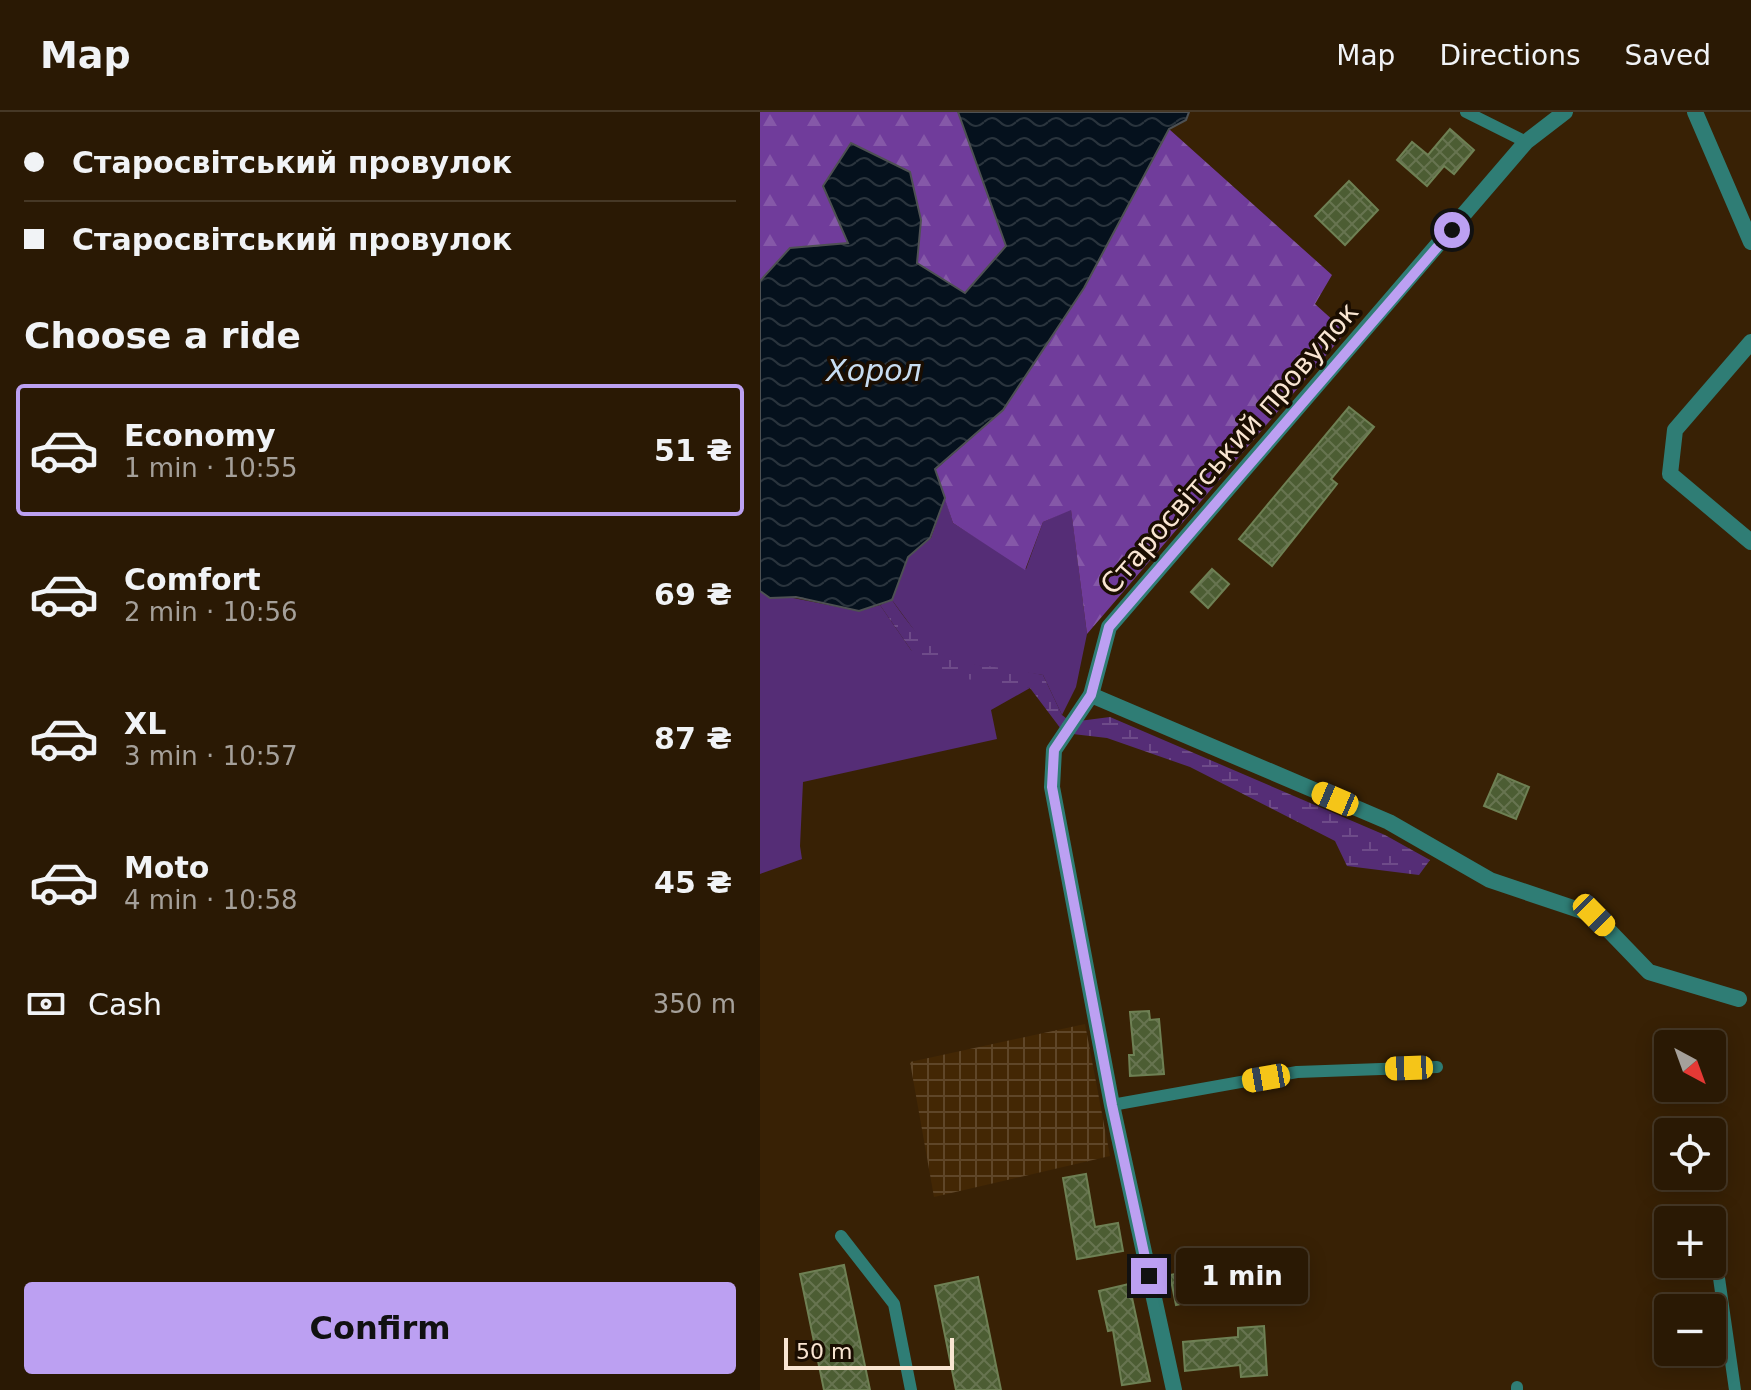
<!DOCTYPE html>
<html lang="en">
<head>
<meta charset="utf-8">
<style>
	:root { --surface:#2a1904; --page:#32220e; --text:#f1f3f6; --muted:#a5a09a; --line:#463826; --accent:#bca0f2 }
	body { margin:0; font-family:"DejaVu Sans",sans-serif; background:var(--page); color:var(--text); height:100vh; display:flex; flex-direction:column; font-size:30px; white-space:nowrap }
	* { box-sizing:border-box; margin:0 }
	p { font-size:26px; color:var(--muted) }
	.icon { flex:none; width:44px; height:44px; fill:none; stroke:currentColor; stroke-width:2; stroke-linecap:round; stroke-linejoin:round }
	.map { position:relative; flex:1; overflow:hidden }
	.details { display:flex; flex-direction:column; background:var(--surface); width:760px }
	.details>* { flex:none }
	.guide { display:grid; align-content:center; height:176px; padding:0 24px; background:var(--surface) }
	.needle { width:52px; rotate:139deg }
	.controls { position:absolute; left:894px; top:918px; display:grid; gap:16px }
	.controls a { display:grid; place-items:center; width:72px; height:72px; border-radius:8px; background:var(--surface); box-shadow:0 4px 20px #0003,0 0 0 2px var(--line); font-size:40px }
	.scale { position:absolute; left:24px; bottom:20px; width:170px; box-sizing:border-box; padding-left:8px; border:4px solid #f9e5d2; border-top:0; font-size:22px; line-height:28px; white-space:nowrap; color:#f9e5d2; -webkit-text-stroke:6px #1a0d01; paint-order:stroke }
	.end { position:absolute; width:36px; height:36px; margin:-18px; border:10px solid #bca0f2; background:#111; box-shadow:0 0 0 4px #111 }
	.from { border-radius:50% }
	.bubble { position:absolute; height:56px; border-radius:8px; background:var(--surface); box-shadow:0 4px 20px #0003,0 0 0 2px var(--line); font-size:26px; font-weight:700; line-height:56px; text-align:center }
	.car { position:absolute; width:24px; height:48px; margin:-24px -12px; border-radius:10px; box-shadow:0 0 6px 2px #0007; background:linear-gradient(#f5c518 24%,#345 0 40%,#f5c518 0 76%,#345 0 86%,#f5c518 0) }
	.guide b { display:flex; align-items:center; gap:28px; height:76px; font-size:30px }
	.guide b+b { border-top:2px solid var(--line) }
	.guide i { width:20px; height:20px; background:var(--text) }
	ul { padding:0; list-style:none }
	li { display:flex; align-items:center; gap:24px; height:132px; margin:0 16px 12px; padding:0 8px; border:4px solid transparent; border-radius:8px }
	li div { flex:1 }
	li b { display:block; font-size:30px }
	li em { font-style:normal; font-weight:700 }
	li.on { border-color:var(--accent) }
	li>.icon { width:72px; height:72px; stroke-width:1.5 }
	h2 { padding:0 24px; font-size:36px; line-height:96px }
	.pay { display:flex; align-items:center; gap:20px; height:88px; padding:0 24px; font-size:30px }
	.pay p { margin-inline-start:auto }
	.action { display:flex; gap:16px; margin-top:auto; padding:16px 24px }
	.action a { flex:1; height:92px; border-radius:8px; background:var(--accent); color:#111; font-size:32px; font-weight:700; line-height:92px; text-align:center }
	header { display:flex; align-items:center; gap:48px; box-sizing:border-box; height:112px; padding:0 40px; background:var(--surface); border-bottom:2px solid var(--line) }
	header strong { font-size:38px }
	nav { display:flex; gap:44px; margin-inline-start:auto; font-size:28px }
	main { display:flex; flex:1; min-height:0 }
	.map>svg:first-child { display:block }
	.industrial { fill:url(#industrial-grid) }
	.green { fill:#552d76 }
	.forest { fill:url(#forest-firs) }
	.wetland { fill:url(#wetland-marsh) }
	.water { fill:url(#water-waves); stroke:#4e5153; stroke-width:2 }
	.building { fill:url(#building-cross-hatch); stroke:#6e8054; stroke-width:2 }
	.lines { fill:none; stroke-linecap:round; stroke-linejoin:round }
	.service { stroke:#2f7d75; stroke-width:12 }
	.minor { stroke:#2f7d75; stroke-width:16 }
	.route { stroke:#bca0f2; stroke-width:10 }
	.labels { text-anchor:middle; stroke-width:7; stroke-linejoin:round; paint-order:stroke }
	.street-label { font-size:28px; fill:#f9e5d2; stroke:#1a0d01 }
	.water-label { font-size:30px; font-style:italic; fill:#c7dcf1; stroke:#1a0d01 }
</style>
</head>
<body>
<header>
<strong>Map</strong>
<nav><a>Map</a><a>Directions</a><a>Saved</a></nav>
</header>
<main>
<section class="details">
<div class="guide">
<b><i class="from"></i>Старосвітський провулок</b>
<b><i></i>Старосвітський провулок</b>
</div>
<h2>Choose a ride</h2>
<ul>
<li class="on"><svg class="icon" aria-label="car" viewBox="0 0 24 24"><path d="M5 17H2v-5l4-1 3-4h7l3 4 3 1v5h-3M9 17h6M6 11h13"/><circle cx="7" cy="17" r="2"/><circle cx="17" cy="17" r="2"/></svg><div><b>Economy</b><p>1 min · 10:55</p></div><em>51 ₴</em></li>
<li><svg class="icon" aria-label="car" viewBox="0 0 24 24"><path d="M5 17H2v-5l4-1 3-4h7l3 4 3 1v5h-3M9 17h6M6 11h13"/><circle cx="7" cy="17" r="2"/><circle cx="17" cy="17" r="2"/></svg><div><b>Comfort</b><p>2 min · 10:56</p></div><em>69 ₴</em></li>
<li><svg class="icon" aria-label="car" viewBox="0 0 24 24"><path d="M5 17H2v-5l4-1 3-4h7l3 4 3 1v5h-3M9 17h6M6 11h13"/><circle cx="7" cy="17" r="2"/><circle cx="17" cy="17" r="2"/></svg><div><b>XL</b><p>3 min · 10:57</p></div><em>87 ₴</em></li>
<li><svg class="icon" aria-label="car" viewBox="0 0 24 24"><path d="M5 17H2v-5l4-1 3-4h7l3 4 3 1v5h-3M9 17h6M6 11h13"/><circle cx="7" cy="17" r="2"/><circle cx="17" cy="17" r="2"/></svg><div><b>Moto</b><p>4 min · 10:58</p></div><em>45 ₴</em></li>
</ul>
<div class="pay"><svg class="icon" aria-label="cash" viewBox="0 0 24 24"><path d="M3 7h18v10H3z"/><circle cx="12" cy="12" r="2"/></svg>Cash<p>350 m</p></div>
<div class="action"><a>Confirm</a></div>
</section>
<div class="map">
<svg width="991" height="1278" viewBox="0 0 991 1278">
	<defs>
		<pattern id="industrial-grid" width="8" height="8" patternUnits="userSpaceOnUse" patternTransform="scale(2)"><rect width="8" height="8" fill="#432704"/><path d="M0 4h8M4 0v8" fill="none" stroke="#5f4628"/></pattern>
		<pattern id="forest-firs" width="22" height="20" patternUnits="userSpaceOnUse" patternTransform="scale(2)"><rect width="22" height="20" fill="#703c9b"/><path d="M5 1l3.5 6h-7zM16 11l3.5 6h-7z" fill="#8558a8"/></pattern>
		<pattern id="wetland-marsh" width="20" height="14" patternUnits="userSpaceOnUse" patternTransform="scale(2)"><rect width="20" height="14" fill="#552d76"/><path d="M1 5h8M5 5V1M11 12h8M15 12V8" fill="none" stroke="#6e4b89"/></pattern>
		<pattern id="water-waves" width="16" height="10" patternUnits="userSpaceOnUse" patternTransform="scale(2)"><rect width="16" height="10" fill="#05111d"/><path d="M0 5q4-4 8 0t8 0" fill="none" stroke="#2a343d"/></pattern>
		<pattern id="building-cross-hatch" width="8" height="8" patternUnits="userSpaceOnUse" patternTransform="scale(2)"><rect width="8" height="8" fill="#4c5d33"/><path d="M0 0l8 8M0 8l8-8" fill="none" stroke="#677450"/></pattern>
	</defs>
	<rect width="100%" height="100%" fill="#382105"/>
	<polygon class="industrial" points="325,912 350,1044 174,1085 150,950"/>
	<g class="green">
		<polygon points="185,386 193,411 266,457 283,410 311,397 327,522 316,575 302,603 283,563 195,550 165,533 132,488 148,445 171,426"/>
		<polygon points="0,479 10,486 28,485 99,499 120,493 151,538 270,576 231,598 237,627 43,670 40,734 42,747 0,762"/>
	</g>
	<g class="forest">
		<polygon points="0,0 198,0 246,134 204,182 157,151 161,108 63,74 88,131 30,136 0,169"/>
		<polygon points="409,17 572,163 555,192 586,220 327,522 311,398 283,410 265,458 193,411 175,358 243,298 324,176"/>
	</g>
	<path class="wetland" d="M 132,488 C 185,566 201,545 283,563 L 302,603 L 311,610 L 350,605 L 625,723 L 670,748 L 659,763 L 587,754 L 575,729 L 430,655 L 347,626 L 304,621 L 270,576 L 185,564 L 151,538 L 120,493 Z"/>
	<polygon class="water" points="198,0 429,0 426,8 409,17 324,176 243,298 175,357 185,386 170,426 148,445 132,488 99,499 36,485 10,486 0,479 0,169 30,136 88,131 63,74 91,31 150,60 161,108 157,151 205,181 246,134"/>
	<g class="building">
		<polygon points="690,17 714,38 694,62 684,54 667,74 637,48 652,30 668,43"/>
		<polygon points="589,69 618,98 585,133 555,104"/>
		<polygon points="589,295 614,315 571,367 577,372 512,454 479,427"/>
		<polygon points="452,457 469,472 448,496 431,480"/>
		<polygon points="738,662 769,675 756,707 724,694"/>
		<polygon points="389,899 390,908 399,907 404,962 370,964 369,943 374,943 370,900"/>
		<polygon points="326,1062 335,1115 358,1111 363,1139 317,1147 303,1066"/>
		<polygon points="84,1153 110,1278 64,1278 40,1162"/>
		<polygon points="446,1156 452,1185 416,1193 410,1163"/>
		<polygon points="218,1165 241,1278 196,1278 175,1174"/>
		<polygon points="369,1172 390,1269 362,1273 353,1218 348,1219 339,1179"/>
		<polygon points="504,1214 507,1263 481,1265 480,1253 425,1259 423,1230 478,1225 478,1216"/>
	</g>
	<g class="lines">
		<g class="service">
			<polyline points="706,0 766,30"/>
			<polyline points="352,993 537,960 677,955"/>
			<polyline points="81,1124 134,1192 151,1278"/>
			<polyline points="955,1138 975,1278"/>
			<polyline points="757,1275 757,1278"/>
		</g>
		<g class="minor">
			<polyline points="935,0 991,130"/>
			<polyline points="991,230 915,318 910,362 991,430"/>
			<polyline points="331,583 629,710 730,768 834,803 889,860 979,887"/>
			<polyline points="414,1278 352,993 292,675 294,638 331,583 349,515 766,30 805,0"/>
		</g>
	</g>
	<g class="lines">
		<polyline class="route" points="389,1164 352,993 292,675 294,638 331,583 349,515 692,118"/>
	</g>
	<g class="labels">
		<g class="street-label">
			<text transform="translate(469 336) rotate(-49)" y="10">Старосвітський провулок</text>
		</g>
		<g class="water-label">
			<text x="114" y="269">Хорол</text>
		</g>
	</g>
</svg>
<div class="controls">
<a><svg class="needle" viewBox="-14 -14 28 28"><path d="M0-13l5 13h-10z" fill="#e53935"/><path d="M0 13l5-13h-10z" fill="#a5a09a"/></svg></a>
<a><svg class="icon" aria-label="locate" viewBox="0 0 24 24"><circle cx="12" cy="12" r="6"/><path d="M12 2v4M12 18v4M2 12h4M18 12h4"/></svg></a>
<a>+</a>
<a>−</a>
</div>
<div class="scale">50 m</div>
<i class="end from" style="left:692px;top:118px"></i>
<i class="end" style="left:389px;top:1164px"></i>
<div class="bubble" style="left:416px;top:1136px;width:132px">1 min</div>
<i class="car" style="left:575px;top:687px;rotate:293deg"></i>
<i class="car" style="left:834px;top:803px;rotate:135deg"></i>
<i class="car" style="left:649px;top:956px;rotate:268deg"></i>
<i class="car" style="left:506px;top:966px;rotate:260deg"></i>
</div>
</main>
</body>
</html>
